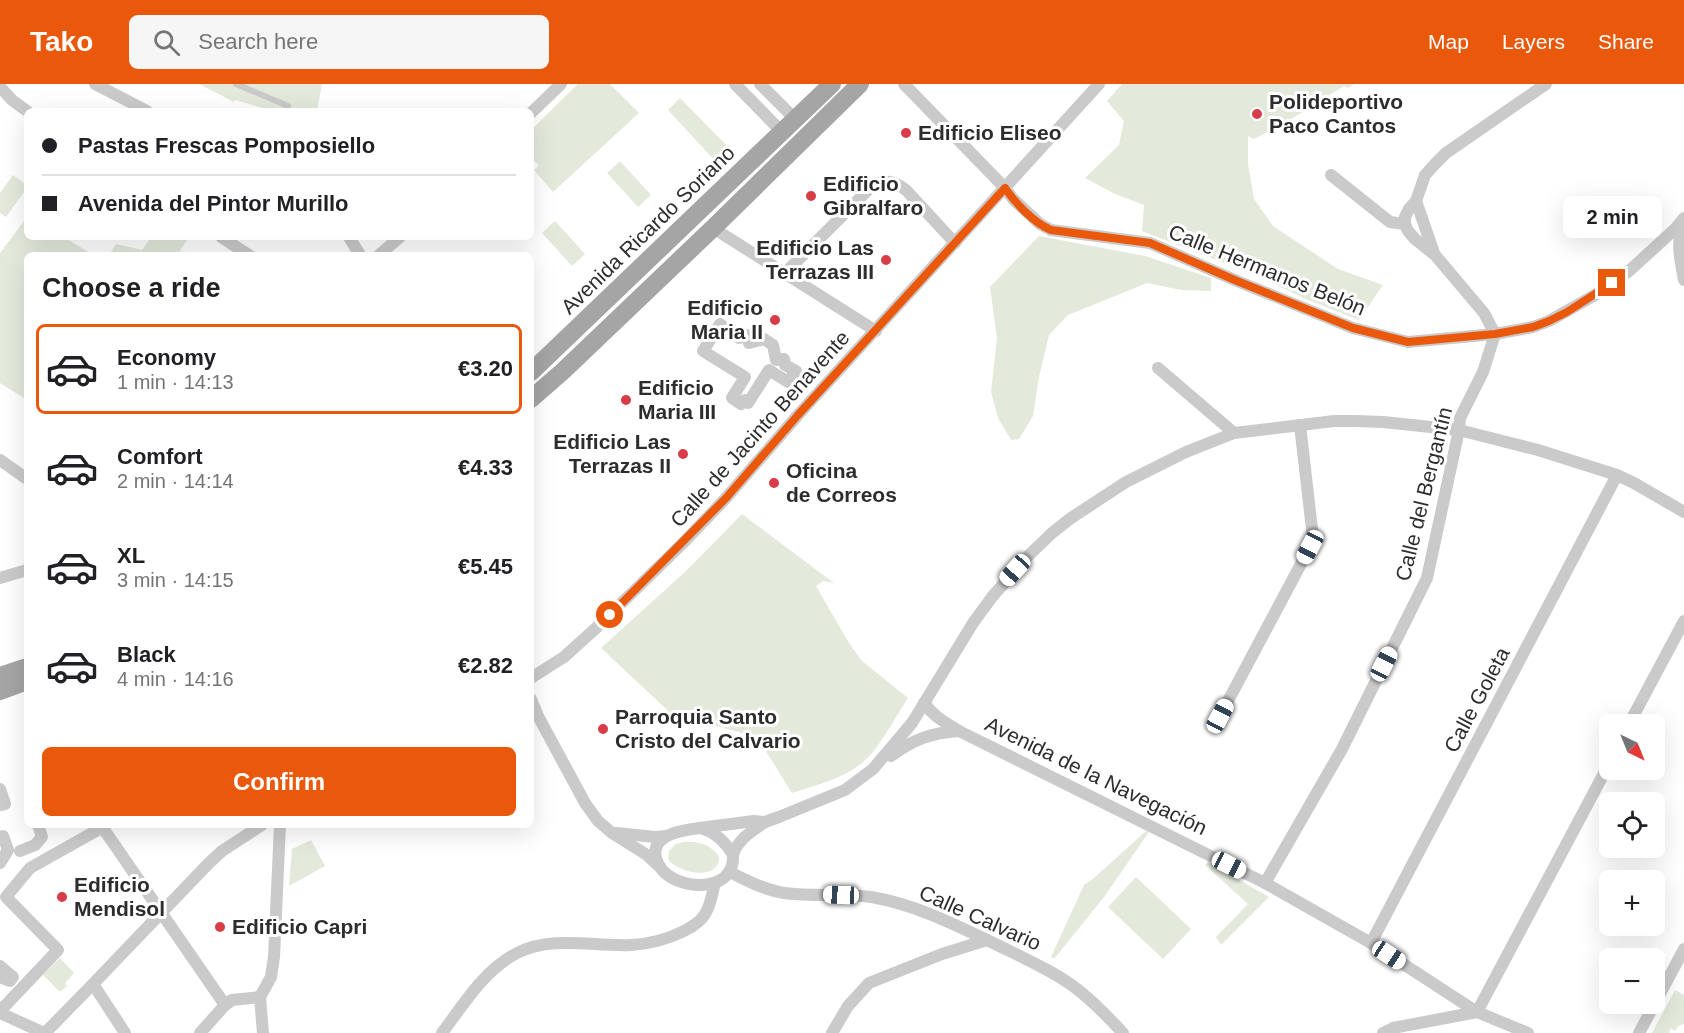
<!DOCTYPE html>
<html lang="en">
<head>
<meta charset="utf-8">
<style>
	:root { --surface:#fff; --page:#f6f6f6; --text:#202124; --muted:#757577; --line:#e0e0e0; --accent:#ea580c }
	body { margin:0; font-family:Arial,sans-serif; background:var(--page); color:var(--text); height:100vh; display:flex; flex-direction:column; font-size:22px; white-space:nowrap }
	* { box-sizing:border-box; margin:0 }
	p { font-size:20px; color:var(--muted) }
	.icon { flex:none; width:33px; height:33px; fill:none; stroke:currentColor; stroke-width:2; stroke-linecap:round; stroke-linejoin:round }
	.map { position:relative; flex:1; overflow:hidden }
	.details { position:absolute; left:24px; top:168px; width:510px; height:576px; display:flex; flex-direction:column; background:var(--surface); border-radius:9px; box-shadow:0 6px 24px #0002 }
	.details>* { flex:none }
	.banner { position:absolute; left:24px; top:24px; width:510px; height:132px; border-radius:9px; box-shadow:0 6px 24px #0002; display:grid; align-content:center; height:132px; padding:0 18px; background:var(--surface) }
	.needle { width:39px; rotate:137deg }
	.tools { position:absolute; left:1599px; top:630px; display:grid; gap:12px }
	.tools a { display:grid; place-items:center; width:66px; height:66px; border-radius:9px; background:var(--surface); box-shadow:0 6px 24px #0002; font-size:30px }
	.end { position:absolute; width:27px; height:27px; margin:-14px; border:8px solid #ea580c; background:#fff; box-shadow:0 0 0 3px #fff }
	.from { border-radius:50% }
	.bubble { position:absolute; height:42px; border-radius:9px; background:var(--surface); box-shadow:0 6px 24px #0002; font-size:20px; font-weight:700; line-height:42px; text-align:center }
	.car { position:absolute; width:18px; height:36px; margin:-18px -9px; border-radius:8px; box-shadow:0 0 4px 2px #0007; background:linear-gradient(#fff 24%,#345 0 40%,#fff 0 76%,#345 0 86%,#fff 0) }
	.banner b { display:flex; align-items:center; gap:21px; height:57px; font-size:22px }
	.banner b+b { border-top:2px solid var(--line) }
	.banner i { width:15px; height:15px; background:var(--text) }
	ul { padding:0; list-style:none }
	li { display:flex; align-items:center; gap:18px; height:90px; margin:0 12px 9px; padding:0 6px; border:3px solid transparent; border-radius:9px }
	li div { flex:1 }
	li b { display:block; font-size:22px }
	li em { font-style:normal; font-weight:700 }
	li.selected { border-color:var(--accent) }
	li>.icon { width:54px; height:54px; stroke-width:1.5 }
	h2 { padding:0 18px; font-size:27px; line-height:72px }
	.button { display:flex; gap:12px; margin-top:auto; padding:12px 18px }
	.button a { flex:1; height:69px; border-radius:9px; background:var(--accent); color:#fff; font-size:24px; font-weight:700; line-height:69px; text-align:center }
	header { display:flex; align-items:center; gap:36px; box-sizing:border-box; height:84px; padding:0 30px; background:var(--accent); color:#fff }
	header strong { font-size:28px }
	nav { display:flex; gap:33px; margin-inline-start:auto; font-size:21px }
	.search { width:420px; height:54px; background:var(--page); display:flex; align-items:center; gap:15px; box-sizing:border-box; padding:0 21px; border-radius:9px; color:var(--muted); font-size:22px }
	.map>svg:first-child { display:block }
	.green { fill:#e3eadc }
	.lines { fill:none; stroke-linecap:round; stroke-linejoin:round }
	.lane { stroke:#cacaca; stroke-width:6 }
	.street { stroke:#cacaca; stroke-width:12 }
	.primary { stroke:#a5a5a5; stroke-width:18 }
	.route { stroke:#ea580c; stroke-width:8 }
	.poi-dot { fill:#d73c48; stroke:#fff; stroke-width:2 }
	.labels { text-anchor:middle; stroke-width:6; stroke-linejoin:round; paint-order:stroke }
	.poi-label { font-size:21px; font-weight:bold; fill:#2d2d2d; stroke:#fff; text-anchor:start }
	.street-label { font-size:21px; fill:#2d2d2d; stroke:#fff }
</style>
</head>
<body>
<header>
<strong>Tako</strong>
<div class="search"><svg class="icon" aria-label="search" viewBox="0 0 24 24"><circle cx="10" cy="10" r="6"/><path d="M15 15l6 6"/></svg>Search here</div>
<nav><a>Map</a><a>Layers</a><a>Share</a></nav>
</header>
<div class="map">
<svg width="1684" height="949" viewBox="0 0 1684 949">
	<rect width="100%" height="100%" fill="#fff"/>
	<g class="green">
		<polygon points="199,0 322,0 317,27 273,27 235,16 234,18"/>
		<polygon points="578,0 610,0 639,29 553,108 534,86 539,82 531,73 531,46"/>
		<polygon points="1122,0 1354,0 1348,4 1344,2 1285,39 1254,55 1248,52 1248,80 1254,115 1273,142 1338,185 1383,201 1359,236 1306,215 1255,191 1142,147 1144,121 1115,110 1085,94 1119,61 1124,37 1107,17"/>
		<polygon points="680,14 731,66 717,79 668,26"/>
		<polygon points="620,77 651,111 638,123 607,89"/>
		<polygon points="13,91 27,101 27,104 6,133 0,129 0,109"/>
		<polygon points="27,133 27,153 64,153 93,171 27,171 27,316 0,299 0,169"/>
		<polygon points="555,137 585,170 572,182 542,149"/>
		<polygon points="1039,152 1145,172 1211,194 1211,207 1181,206 1147,199 1068,231 1049,251 1039,293 1033,332 1019,355 1011,356 998,334 991,308 997,254 990,203"/>
		<polygon points="151,153 189,153 177,171 109,171 116,160 142,166"/>
		<path d="M 742,430 L 834,499 L 823,497 L 816,502 L 849,559 L 862,577 L 908,614 C 896,632 886,652 872,669 C 852,693 819,700 792,709 L 757,653 L 698,637 L 679,637 L 601,564 L 686,487 Z"/>
		<polygon points="1146,747 1149,748 1104,813 1054,875 1051,873 1084,801 1094,794"/>
		<polygon points="311,756 325,782 289,802 292,765"/>
		<path d="M 683,758 C 697,757 711,760 719,773 C 720,797 678,790 668,775 L 669,767 L 676,760 Z"/>
		<polygon points="1208,778 1269,813 1221,861 1216,853 1248,820 1205,781"/>
		<polygon points="1136,793 1191,845 1163,875 1108,823"/>
		<polygon points="60,874 74,889 65,899 67,902 60,908 43,891"/>
		<polygon points="1675,906 1684,911 1684,940 1678,942 1675,947 1671,944 1669,949 1652,949"/>
	</g>
	<g class="lines">
		<polyline class="lane" points="236,0 288,22"/>
		<g class="street">
			<polyline points="95,0 147,27"/>
			<polyline points="735,0 782,48"/>
			<polyline points="760,0 795,35"/>
			<polyline points="904,0 1005,104 1013,115 1040,140 1051,146 1150,159 1237,197 1353,244 1408,258 1495,250 1533,243 1549,237 1595,211 1629,187 1675,145 1684,134"/>
			<polyline points="0,3 12,16 27,27"/>
			<polyline points="531,29 561,0"/>
			<polyline points="1331,91 1390,138 1405,140"/>
			<polyline points="1416,117 1434,169"/>
			<path d="M 1683,138 C 1676,160 1680,174 1684,196"/>
			<polyline points="713,144 876,247"/>
			<polyline points="221,153 249,171"/>
			<polyline points="349,153 360,171"/>
			<polyline points="379,171 400,153"/>
			<path d="M 785,189 L 873,101 C 886,95 894,97 906,106 L 955,159"/>
			<polygon points="720,240 739,254 747,251 749,259 764,255 773,261 776,276 784,275 785,281 796,287 788,298 769,286 748,319 745,316 741,320 732,314 745,293 703,267"/>
			<polyline points="1495,250 1484,229 1435,171 1415,155 1408,147 1405,140 1405,133 1409,125 1416,117 1425,91 1435,80 1446,69 1546,0"/>
			<polyline points="1158,284 1234,349"/>
			<polyline points="0,376 27,395"/>
			<polyline points="0,494 27,486"/>
			<polyline points="531,594 564,573 595,545 683,459 726,414 798,331 1099,0"/>
			<polyline points="531,615 538,632 585,719 598,737 612,749 647,771 660,783"/>
			<path d="M 924,619 C 933,632 946,639 959,647 L 1265,799 L 1371,859 L 1477,928 L 1528,949"/>
			<polyline points="1220,632 1310,463 1313,454 1300,341"/>
			<polyline points="1629,640 1684,537"/>
			<path d="M 891,672 C 914,655 931,649 959,647"/>
			<polyline points="0,705 5,720 0,721"/>
			<polyline points="103,741 105,747 225,921"/>
			<polyline points="700,744 754,737 765,738 779,733 845,706 873,685 912,639 973,539 992,513 1027,473 1052,449 1071,434 1126,398 1186,368 1234,349 1334,337 1356,337 1383,338 1459,346 1538,366 1617,391 1634,399 1684,428"/>
			<path d="M 700,744 C 715,748 725,757 733,771 C 735,805 691,807 669,792 C 663,788 658,781 656,774 C 650,750 684,746 700,744 Z"/>
			<polyline points="616,749 655,753 666,752"/>
			<polyline points="20,767 35,761 42,753 38,741"/>
			<path d="M 733,771 C 738,755 752,747 765,738"/>
			<polyline points="0,779 8,766 3,752"/>
			<path d="M 730,788 C 747,797 765,806 784,809 C 813,813 842,809 871,813 C 920,821 965,846 1010,867 C 1033,879 1057,889 1077,905 C 1094,918 1109,934 1123,949"/>
			<polyline points="1265,799 1342,665 1427,494 1459,346 1460,334 1483,288 1495,250"/>
			<polyline points="1371,859 1617,391"/>
			<polyline points="0,882 13,893 10,897 0,893"/>
			<polyline points="93,900 125,949"/>
			<polyline points="0,927 58,866 6,813 30,784 103,743"/>
			<polyline points="1477,928 1610,678"/>
			<polyline points="0,929 44,949"/>
			<polyline points="45,949 93,900 208,780 222,767 262,741"/>
			<polyline points="200,949 225,921 232,916 260,913"/>
			<polyline points="263,949 260,913 271,893 274,873 280,741"/>
			<path d="M 442,949 C 464,920 484,886 517,869 C 553,851 593,863 631,861 C 650,860 668,855 684,847 C 692,843 701,837 705,830 C 711,821 712,809 715,799"/>
			<polyline points="832,949 848,922 869,899 942,870 987,856"/>
			<polyline points="1383,949 1393,944 1477,928"/>
			<polyline points="1639,949 1684,865"/>
		</g>
		<g class="primary">
			<polyline points="531,288 832,0"/>
			<polyline points="531,315 562,288 713,144 860,0"/>
			<polyline points="0,592 27,583"/>
			<polyline points="0,607 27,597"/>
		</g>
	</g>
	<g class="lines">
		<path class="route" d="M 610,531 L 726,414 L 798,331 L 1005,104 C 1015,119 1034,139 1051,146 L 1150,159 L 1237,197 L 1353,244 L 1408,258 L 1495,250 L 1533,243 L 1549,237 L 1567,228 L 1612,199"/>
	</g>
	<g class="poi-dot">
		<circle cx="1257" cy="30" r="6"/>
		<circle cx="906" cy="49" r="6"/>
		<circle cx="811" cy="112" r="6"/>
		<circle cx="886" cy="176" r="6"/>
		<circle cx="775" cy="236" r="6"/>
		<circle cx="626" cy="316" r="6"/>
		<circle cx="683" cy="370" r="6"/>
		<circle cx="774" cy="399" r="6"/>
		<circle cx="603" cy="645" r="6"/>
		<circle cx="62" cy="813" r="6"/>
		<circle cx="220" cy="843" r="6"/>
	</g>
	<g class="labels">
		<g class="poi-label">
			<text x="1269" y="25">Polideportivo<tspan x="1269" dy="24">Paco Cantos</tspan></text>
			<text x="918" y="56">Edificio Eliseo</text>
			<text x="823" y="107">Edificio<tspan x="823" dy="24">Gibralfaro</tspan></text>
			<text x="874" y="171" text-anchor="end">Edificio Las<tspan x="874" dy="24">Terrazas III</tspan></text>
			<text x="763" y="231" text-anchor="end">Edificio<tspan x="763" dy="24">Maria II</tspan></text>
			<text x="638" y="311">Edificio<tspan x="638" dy="24">Maria III</tspan></text>
			<text x="671" y="365" text-anchor="end">Edificio Las<tspan x="671" dy="24">Terrazas II</tspan></text>
			<text x="786" y="394">Oficina<tspan x="786" dy="24">de Correos</tspan></text>
			<text x="615" y="640">Parroquia Santo<tspan x="615" dy="24">Cristo del Calvario</tspan></text>
			<text x="74" y="808">Edificio<tspan x="74" dy="24">Mendisol</tspan></text>
			<text x="232" y="850">Edificio Capri</text>
		</g>
		<g class="street-label">
			<text transform="translate(648 146) rotate(-44)" y="7">Avenida Ricardo Soriano</text>
			<text transform="translate(1267 186) rotate(22)" y="7">Calle Hermanos Belón</text>
			<text transform="translate(760 345) rotate(-48)" y="7">Calle de Jacinto Benavente</text>
			<text transform="translate(1424 410) rotate(-76)" y="7">Calle del Bergantín</text>
			<text transform="translate(1477 616) rotate(-62)" y="7">Calle Goleta</text>
			<text transform="translate(1096 692) rotate(26)" y="7">Avenida de la Navegación</text>
			<text transform="translate(980 834) rotate(24)" y="7">Calle Calvario</text>
		</g>
	</g>
</svg>
<div class="tools">
<a><svg class="needle" viewBox="-14 -14 28 28"><path d="M0-13l5 13h-10z" fill="#e53935"/><path d="M0 13l5-13h-10z" fill="#757577"/></svg></a>
<a><svg class="icon" aria-label="locate" viewBox="0 0 24 24"><circle cx="12" cy="12" r="6"/><path d="M12 2v4M12 18v4M2 12h4M18 12h4"/></svg></a>
<a>+</a>
<a>−</a>
</div>
<i class="end from" style="left:610px;top:531px"></i>
<i class="end" style="left:1612px;top:199px"></i>
<div class="bubble" style="left:1563px;top:112px;width:99px">2 min</div>
<i class="car" style="left:1310px;top:463px;rotate:208deg"></i>
<i class="car" style="left:1015px;top:486px;rotate:222deg"></i>
<i class="car" style="left:1384px;top:580px;rotate:27deg"></i>
<i class="car" style="left:1220px;top:632px;rotate:28deg"></i>
<i class="car" style="left:1229px;top:781px;rotate:117deg"></i>
<i class="car" style="left:841px;top:811px;rotate:272deg"></i>
<i class="car" style="left:1389px;top:871px;rotate:123deg"></i>
<div class="banner">
<b><i class="from"></i>Pastas Frescas Pomposiello</b>
<b><i></i>Avenida del Pintor Murillo</b>
</div>
<section class="details">
<h2>Choose a ride</h2>
<ul>
<li class="selected"><svg class="icon" aria-label="car" viewBox="0 0 24 24"><path d="M5 17H2v-5l4-1 3-4h7l3 4 3 1v5h-3M9 17h6M6 11h13"/><circle cx="7" cy="17" r="2"/><circle cx="17" cy="17" r="2"/></svg><div><b>Economy</b><p>1 min · 14:13</p></div><em>€3.20</em></li>
<li><svg class="icon" aria-label="car" viewBox="0 0 24 24"><path d="M5 17H2v-5l4-1 3-4h7l3 4 3 1v5h-3M9 17h6M6 11h13"/><circle cx="7" cy="17" r="2"/><circle cx="17" cy="17" r="2"/></svg><div><b>Comfort</b><p>2 min · 14:14</p></div><em>€4.33</em></li>
<li><svg class="icon" aria-label="car" viewBox="0 0 24 24"><path d="M5 17H2v-5l4-1 3-4h7l3 4 3 1v5h-3M9 17h6M6 11h13"/><circle cx="7" cy="17" r="2"/><circle cx="17" cy="17" r="2"/></svg><div><b>XL</b><p>3 min · 14:15</p></div><em>€5.45</em></li>
<li><svg class="icon" aria-label="car" viewBox="0 0 24 24"><path d="M5 17H2v-5l4-1 3-4h7l3 4 3 1v5h-3M9 17h6M6 11h13"/><circle cx="7" cy="17" r="2"/><circle cx="17" cy="17" r="2"/></svg><div><b>Black</b><p>4 min · 14:16</p></div><em>€2.82</em></li>
</ul>
<div class="button"><a>Confirm</a></div>
</section>
</div>
</body>
</html>
